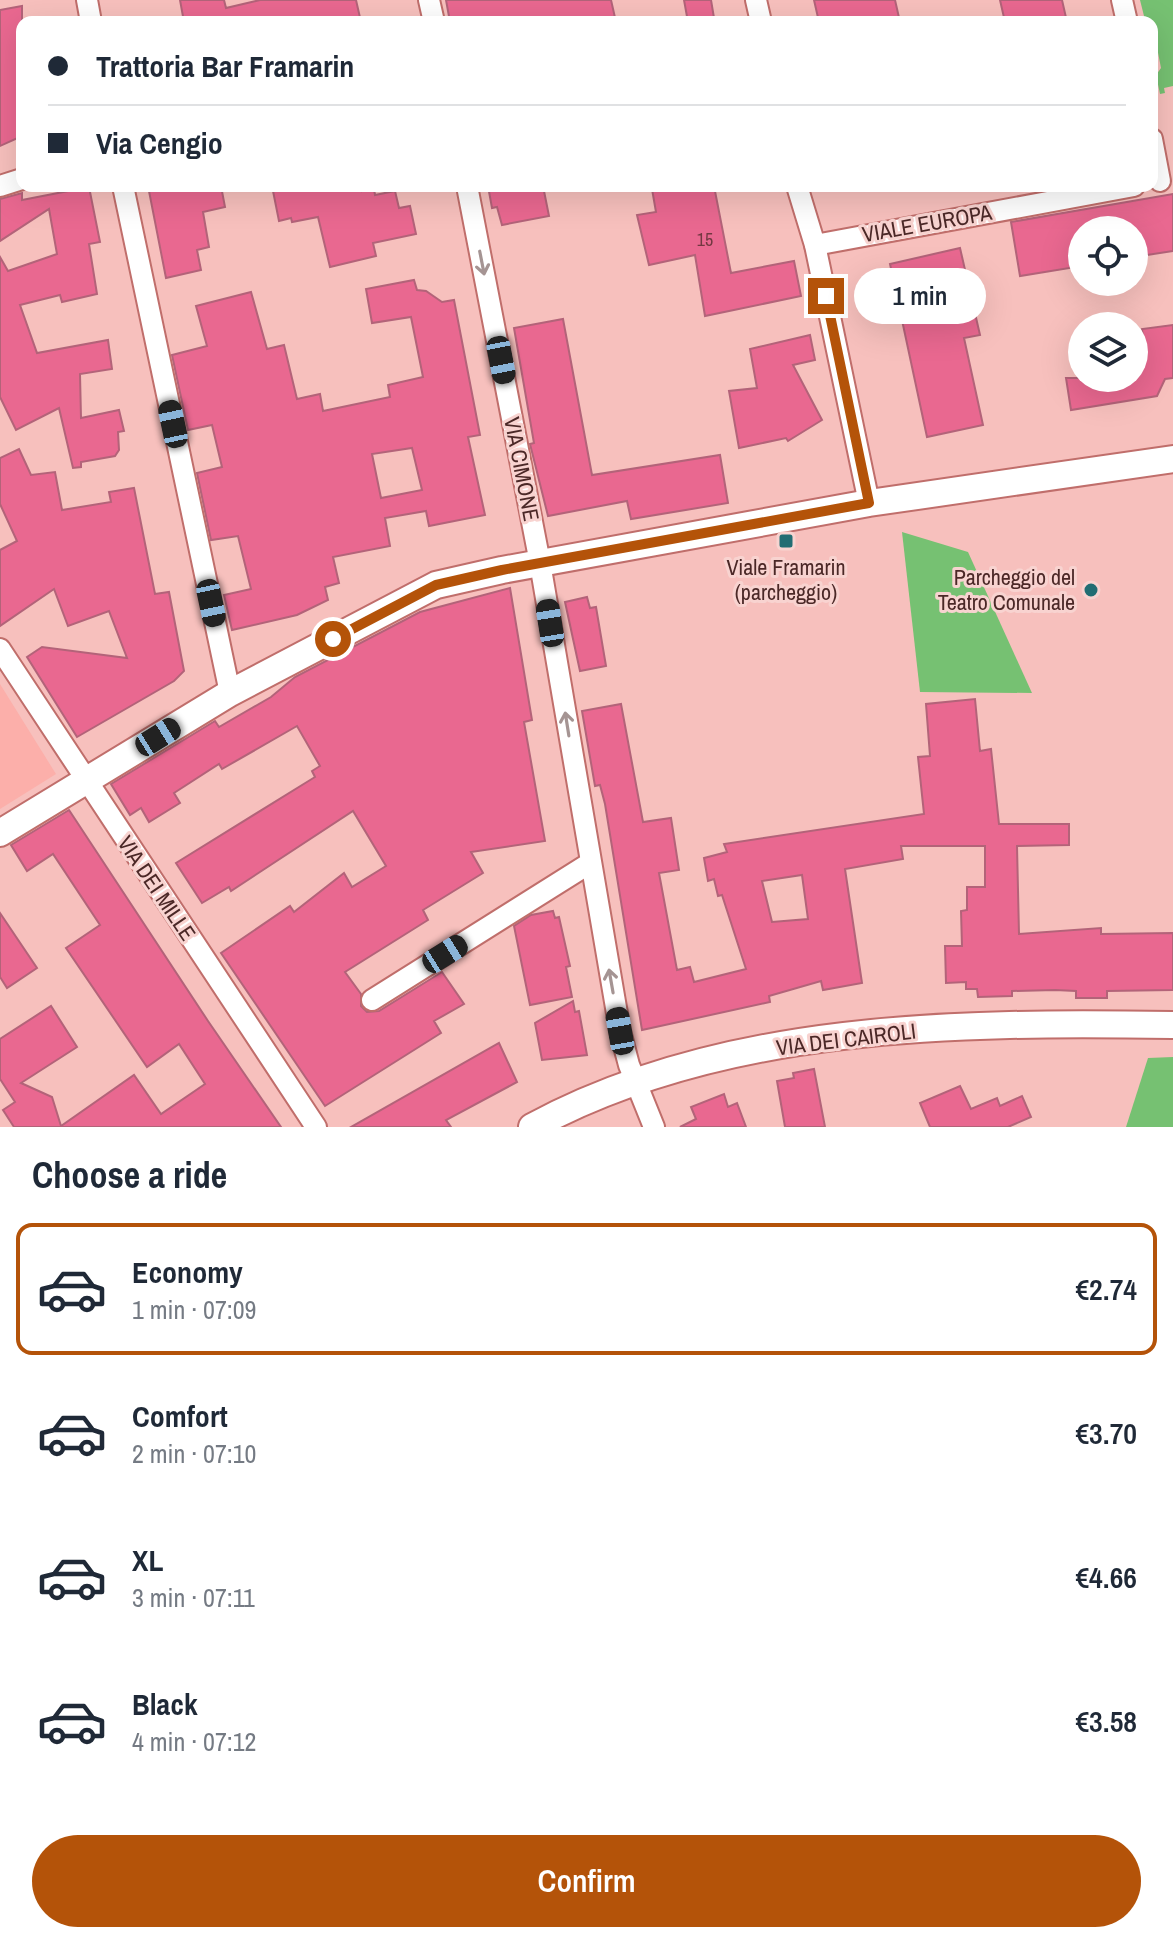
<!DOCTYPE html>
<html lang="en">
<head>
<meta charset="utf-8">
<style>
	:root { --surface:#fff; --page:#f6f6f7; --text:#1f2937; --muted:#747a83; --line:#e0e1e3; --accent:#b45309 }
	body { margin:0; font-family:"Archivo Narrow",sans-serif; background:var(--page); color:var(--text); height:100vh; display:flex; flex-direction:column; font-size:30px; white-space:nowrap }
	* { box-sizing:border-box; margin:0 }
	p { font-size:26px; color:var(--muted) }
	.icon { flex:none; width:44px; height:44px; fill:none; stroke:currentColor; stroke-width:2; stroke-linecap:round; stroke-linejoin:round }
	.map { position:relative; height:1127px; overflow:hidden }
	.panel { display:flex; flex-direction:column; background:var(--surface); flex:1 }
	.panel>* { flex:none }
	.hud { position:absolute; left:16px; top:16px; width:1142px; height:176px; border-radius:16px; box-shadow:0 8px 32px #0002; display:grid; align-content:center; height:176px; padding:0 32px; background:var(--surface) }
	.fabs { position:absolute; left:1068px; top:216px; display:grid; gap:16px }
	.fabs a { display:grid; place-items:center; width:80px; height:80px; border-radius:50%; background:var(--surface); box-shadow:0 8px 32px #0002; font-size:40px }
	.end { position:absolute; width:36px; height:36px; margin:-18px; border:10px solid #b45309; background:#fff; box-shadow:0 0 0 4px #fff }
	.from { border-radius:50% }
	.bubble { position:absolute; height:56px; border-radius:28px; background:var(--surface); box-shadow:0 8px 32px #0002; font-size:26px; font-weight:600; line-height:56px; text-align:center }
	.car { position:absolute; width:24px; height:48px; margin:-24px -12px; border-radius:10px; box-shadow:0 0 6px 2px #0007; background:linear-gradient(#222 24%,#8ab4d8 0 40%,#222 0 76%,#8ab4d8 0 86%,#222 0) }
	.hud b { display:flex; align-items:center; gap:28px; height:76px; font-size:30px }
	.hud b+b { border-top:2px solid var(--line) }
	.hud i { width:20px; height:20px; background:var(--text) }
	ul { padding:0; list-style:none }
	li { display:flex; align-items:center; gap:24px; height:132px; margin:0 16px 12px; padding:0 16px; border:4px solid transparent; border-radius:16px }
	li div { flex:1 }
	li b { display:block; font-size:30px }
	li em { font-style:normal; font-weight:600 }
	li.current { border-color:var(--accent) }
	li>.icon { width:72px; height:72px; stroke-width:1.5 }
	h2 { padding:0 32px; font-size:36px; line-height:96px }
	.action { display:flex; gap:16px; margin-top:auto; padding:16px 32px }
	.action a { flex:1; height:92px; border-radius:48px; background:var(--accent); color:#fff; font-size:32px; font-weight:600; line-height:92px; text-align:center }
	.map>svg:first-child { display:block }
	.built { fill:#fcafaa }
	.green { fill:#76c172 }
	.building { fill:#e96890; stroke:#b36379; stroke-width:2; fill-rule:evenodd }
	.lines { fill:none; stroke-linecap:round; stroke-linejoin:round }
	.minor-casing { stroke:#c06e6b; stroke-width:24 }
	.tertiary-casing { stroke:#c06e6b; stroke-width:30 }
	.minor { stroke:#fff; stroke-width:20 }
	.tertiary { stroke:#fff; stroke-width:26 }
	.oneway { stroke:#a59493 }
	.route { stroke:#b45309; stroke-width:10 }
	.poi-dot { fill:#226d73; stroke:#f8d3d0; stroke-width:3 }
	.labels { text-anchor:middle; stroke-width:6; stroke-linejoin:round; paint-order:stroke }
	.number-label { font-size:18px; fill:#723841 }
	.street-label { font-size:22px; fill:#4b2827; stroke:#f8d3d0 }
	.poi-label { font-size:22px; fill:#4b2827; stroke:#f8d3d0 }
</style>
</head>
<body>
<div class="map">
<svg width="1173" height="1127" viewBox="0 0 1173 1127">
	<rect width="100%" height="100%" fill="#f7c0bd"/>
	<polygon class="built" points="0,684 56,774 0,809"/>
	<g class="green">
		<polygon points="1140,0 1173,0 1173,86 1164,88 1165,93 1160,94 1156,75 1161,68 1152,22 1145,20"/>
		<polygon points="902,532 968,552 1032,693 920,692"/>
		<polygon points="1173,1057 1173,1127 1126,1127 1148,1058"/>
	</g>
	<g class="building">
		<polygon points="180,0 224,0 226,8 260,0 356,0 361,22 184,22"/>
		<polygon points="446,0 611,0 616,22 450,22"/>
		<polygon points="684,0 711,0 714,18 688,22"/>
		<polygon points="814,0 895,0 900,22 819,22"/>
		<polygon points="1000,0 1062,0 1067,22 1005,22"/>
		<polygon points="22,6 22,136 0,146 0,10"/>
		<polygon points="148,186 221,186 225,207 203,212 209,247 197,250 201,270 166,278"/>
		<polygon points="272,186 361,186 362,191 374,189 375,195 395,191 399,208 410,206 416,234 373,243 376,256 330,267 318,217 292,222 291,218 279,221"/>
		<polygon points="488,186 543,186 549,216 502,225 497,207 492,208"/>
		<polygon points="669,186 714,186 731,273 794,261 801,296 705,316 695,255 649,265 637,215 656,212 652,189"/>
		<polygon points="89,187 100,242 89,244 97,294 62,302 60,295 20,305 37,353 108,340 112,369 80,374 81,418 119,410 124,431 118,432 119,450 115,456 81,462 81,467 73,468 59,408 16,430 0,397 0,257 8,271 57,254 49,209 0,241 0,199 22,193 22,200"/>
		<polygon points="1173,194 1173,251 1134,257 1134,230 1082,230 1082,266 1020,276 1011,222"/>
		<polygon points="960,248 980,335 964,338 983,425 927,437 890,264"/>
		<path d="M 414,280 L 417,290 L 426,291 L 442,302 L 454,300 L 480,435 L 468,437 L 485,515 L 429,526 L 426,511 L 385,518 L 390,546 L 333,557 L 339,583 L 325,587 L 328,600 L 297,615 L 232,630 L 224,595 L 251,589 L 238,536 L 211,540 L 197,473 L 222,467 L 212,425 L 188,430 L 172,355 L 207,346 L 196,306 L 251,292 L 267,349 L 284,345 L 297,399 L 320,394 L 323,411 L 390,397 L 388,385 L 423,377 L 411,317 L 372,323 L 366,289 ZM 412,448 L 422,490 L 381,498 L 372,454 Z"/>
		<polygon points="563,319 592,475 720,455 728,503 631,519 627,501 548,516 530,444 534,443 514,328"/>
		<polygon points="1173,325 1173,378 1165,379 1157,396 1071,410 1066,378 1134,378 1134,347 1144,346 1142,329"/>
		<polygon points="810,335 815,360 793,365 822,420 788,441 786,438 739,448 729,391 757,388 750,349"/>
		<polygon points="19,449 31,475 55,472 62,510 111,502 109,492 134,488 155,594 169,592 184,671 174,681 77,737 27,657 42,647 127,658 109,611 68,626 54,589 0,626 0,550 17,541 0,504 0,458"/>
		<polygon points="510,588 532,720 524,722 545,841 471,852 483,873 423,910 428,920 345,972 361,994 361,1006 367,1012 379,1011 442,972 464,1004 434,1021 441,1033 325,1106 221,953 290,906 294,912 344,873 352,887 386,866 353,811 231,891 229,887 202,903 176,863 315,777 312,771 320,766 297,726 222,769 219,764 174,793 180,803 149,822 141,808 130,815 111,784 215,721 219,727 271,697 295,677 420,612"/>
		<polygon points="587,597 590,608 596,607 606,666 580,671 565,602"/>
		<path d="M 975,699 L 980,751 L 991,749 L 999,824 L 1069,824 L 1069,845 L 1017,846 L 1019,934 L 1101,928 L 1101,934 L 1173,933 L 1173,990 L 1107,991 L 1107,998 L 1076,998 L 1076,991 L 1055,990 L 1012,991 L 1012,996 L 978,997 L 977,989 L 966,989 L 966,982 L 946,983 L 945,946 L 962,946 L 961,911 L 967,910 L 967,887 L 985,887 L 985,846 L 901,846 L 903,859 L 845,869 L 862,983 L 823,990 L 821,981 L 769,996 L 770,1002 L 642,1030 L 605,804 L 600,785 L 595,786 L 582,711 L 621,704 L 643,822 L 671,818 L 679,870 L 659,873 L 677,970 L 690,967 L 694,982 L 746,969 L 722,895 L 718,896 L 714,879 L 708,881 L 704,858 L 727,852 L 724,844 L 924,814 L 918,757 L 930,756 L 926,704 ZM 802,875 L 808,919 L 772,922 L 762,881 Z"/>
		<polygon points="69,810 208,1021 281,1127 14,1127 3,1110 15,1102 0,1079 0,1039 51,1006 77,1047 21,1083 52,1097 61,1126 134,1075 161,1114 205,1084 179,1044 147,1067 66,948 100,925 53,854 27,871 11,845"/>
		<polygon points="553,911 555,918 559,917 570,966 566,967 572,997 530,1005 514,926 531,915"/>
		<polygon points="0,913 37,968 7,988 0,977"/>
		<polygon points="573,1001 575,1012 579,1011 587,1055 542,1060 535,1023"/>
		<polygon points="499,1043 517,1082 446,1120 451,1127 351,1127"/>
		<polygon points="814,1069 825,1127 785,1127 777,1081 794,1078 793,1073"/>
		<polygon points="960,1086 971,1109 997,1098 1000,1106 1022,1096 1031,1117 1008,1127 930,1127 920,1103"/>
		<polygon points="724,1094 728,1107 737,1103 746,1127 680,1127 696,1119 691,1107"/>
	</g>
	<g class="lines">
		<defs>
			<g id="minor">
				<polyline points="87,0 91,22"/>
				<polyline points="429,0 434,22"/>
				<polyline points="756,0 761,22"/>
				<polyline points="1122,0 1127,22"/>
				<polyline points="1152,139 1160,181"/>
				<polyline points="0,186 22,179"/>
				<polyline points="123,186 230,693"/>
				<polyline points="467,186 540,563 620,1031 629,1065 654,1127"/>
				<polyline points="797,186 815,245 869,503"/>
				<polyline points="815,245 1134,186"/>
				<polyline points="0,649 316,1127"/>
				<polyline points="372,1000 590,863"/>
			</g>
			<g id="tertiary">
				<polyline points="0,833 230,693 436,585 502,570 869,503 1173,459"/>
				<path d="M 532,1127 C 724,1023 959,1022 1173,1025"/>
			</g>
		</defs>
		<use href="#minor" class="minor-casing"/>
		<use href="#tertiary" class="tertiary-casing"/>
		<use href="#minor" class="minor"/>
		<use href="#tertiary" class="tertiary"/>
	</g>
	<defs><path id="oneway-shaft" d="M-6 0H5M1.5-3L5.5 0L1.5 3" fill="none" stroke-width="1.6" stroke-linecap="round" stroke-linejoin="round" transform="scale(2)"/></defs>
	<g class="oneway">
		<use href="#oneway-shaft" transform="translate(482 263) rotate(79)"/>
		<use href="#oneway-shaft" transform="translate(567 724) rotate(-99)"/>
		<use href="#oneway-shaft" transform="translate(611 981) rotate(-100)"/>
	</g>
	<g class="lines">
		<polyline class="route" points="333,639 436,585 502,570 869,503 826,296"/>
	</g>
	<g class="poi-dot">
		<rect x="778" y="533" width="16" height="16" rx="4"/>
		<circle cx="1091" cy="590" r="8"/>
	</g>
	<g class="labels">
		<g class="number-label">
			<text x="705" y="246">15</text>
		</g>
		<g class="street-label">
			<text transform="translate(927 223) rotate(-10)" y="8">VIALE EUROPA</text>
			<text transform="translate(522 469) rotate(79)" y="8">VIA CIMONE</text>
			<text transform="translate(157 888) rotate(56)" y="8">VIA DEI MILLE</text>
			<text transform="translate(846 1039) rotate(-7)" y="8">VIA DEI CAIROLI</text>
		</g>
		<g class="poi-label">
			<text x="786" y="575">Viale Framarin<tspan x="786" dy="25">(parcheggio)</tspan></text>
			<text x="1075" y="585" text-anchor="end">Parcheggio del<tspan x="1075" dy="25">Teatro Comunale</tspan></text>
		</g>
	</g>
</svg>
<div class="fabs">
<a><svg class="icon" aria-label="locate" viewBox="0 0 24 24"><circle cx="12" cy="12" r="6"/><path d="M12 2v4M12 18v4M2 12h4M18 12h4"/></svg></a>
<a><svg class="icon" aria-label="layers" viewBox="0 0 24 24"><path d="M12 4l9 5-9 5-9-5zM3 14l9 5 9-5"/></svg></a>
</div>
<i class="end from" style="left:333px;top:639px"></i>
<i class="end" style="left:826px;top:296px"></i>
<div class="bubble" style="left:854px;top:268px;width:132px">1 min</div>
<i class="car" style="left:501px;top:360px;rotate:169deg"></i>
<i class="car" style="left:173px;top:424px;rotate:348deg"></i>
<i class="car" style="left:211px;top:603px;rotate:168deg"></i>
<i class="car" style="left:550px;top:623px;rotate:351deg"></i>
<i class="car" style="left:158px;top:737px;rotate:58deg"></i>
<i class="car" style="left:445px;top:954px;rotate:58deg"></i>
<i class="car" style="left:620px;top:1031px;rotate:350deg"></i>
<div class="hud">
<b><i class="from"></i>Trattoria Bar Framarin</b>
<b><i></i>Via Cengio</b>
</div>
</div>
<section class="panel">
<h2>Choose a ride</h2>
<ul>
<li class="current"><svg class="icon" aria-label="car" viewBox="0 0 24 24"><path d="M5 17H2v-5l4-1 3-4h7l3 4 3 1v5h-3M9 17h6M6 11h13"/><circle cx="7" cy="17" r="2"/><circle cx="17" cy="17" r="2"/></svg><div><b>Economy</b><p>1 min · 07:09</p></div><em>€2.74</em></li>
<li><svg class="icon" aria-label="car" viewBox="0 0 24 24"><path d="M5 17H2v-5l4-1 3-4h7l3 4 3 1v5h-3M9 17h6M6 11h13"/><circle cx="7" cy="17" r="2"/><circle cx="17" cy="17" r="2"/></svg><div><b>Comfort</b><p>2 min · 07:10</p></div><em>€3.70</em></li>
<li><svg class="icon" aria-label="car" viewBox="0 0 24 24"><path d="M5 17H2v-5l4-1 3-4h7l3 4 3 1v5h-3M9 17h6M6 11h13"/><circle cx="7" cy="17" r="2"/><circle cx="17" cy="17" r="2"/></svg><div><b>XL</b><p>3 min · 07:11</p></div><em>€4.66</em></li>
<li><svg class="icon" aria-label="car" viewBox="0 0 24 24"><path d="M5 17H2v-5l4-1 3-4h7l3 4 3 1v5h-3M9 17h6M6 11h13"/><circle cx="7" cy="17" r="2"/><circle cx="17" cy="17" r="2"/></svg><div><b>Black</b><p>4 min · 07:12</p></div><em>€3.58</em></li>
</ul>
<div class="action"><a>Confirm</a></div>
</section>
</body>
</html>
